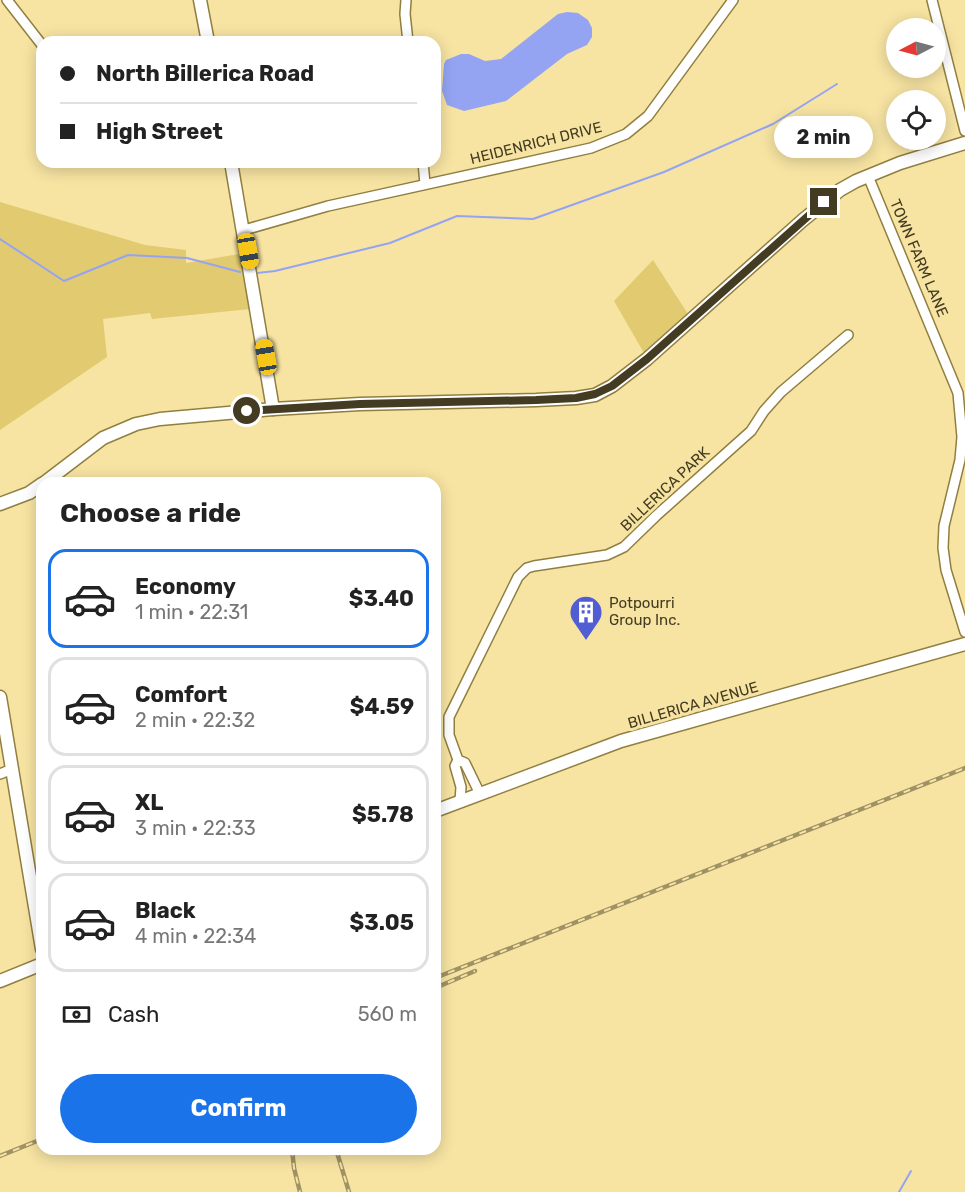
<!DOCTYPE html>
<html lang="en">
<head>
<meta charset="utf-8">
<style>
	:root { --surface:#fff; --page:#f6f6f6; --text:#222; --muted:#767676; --line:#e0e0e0; --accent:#1a73e8 }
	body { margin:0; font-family:Rubik,sans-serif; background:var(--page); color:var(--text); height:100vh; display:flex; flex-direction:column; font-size:22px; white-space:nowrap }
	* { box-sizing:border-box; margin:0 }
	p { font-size:20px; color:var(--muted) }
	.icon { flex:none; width:33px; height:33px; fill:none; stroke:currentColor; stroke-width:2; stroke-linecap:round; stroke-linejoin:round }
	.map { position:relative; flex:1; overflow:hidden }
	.sheet { position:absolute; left:36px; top:477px; width:405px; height:678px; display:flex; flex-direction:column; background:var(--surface); border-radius:18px; box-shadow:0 3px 15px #0003 }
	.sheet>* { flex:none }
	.guide { position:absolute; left:36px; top:36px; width:405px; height:132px; border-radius:18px; box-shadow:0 3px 15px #0003; display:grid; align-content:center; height:132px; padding:0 24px; background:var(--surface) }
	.needle { width:39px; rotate:264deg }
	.controls { position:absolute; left:886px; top:18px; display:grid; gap:12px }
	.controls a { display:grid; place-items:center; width:60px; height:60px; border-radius:50%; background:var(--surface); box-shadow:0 3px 15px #0003; font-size:30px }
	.end { position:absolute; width:27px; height:27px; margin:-14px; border:8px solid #443c22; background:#fff; box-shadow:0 0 0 3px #fff }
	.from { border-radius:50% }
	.bubble { position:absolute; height:42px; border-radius:21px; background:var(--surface); box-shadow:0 3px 15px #0003; font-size:20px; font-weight:700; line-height:42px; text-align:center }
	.car { position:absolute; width:18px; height:36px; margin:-18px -9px; border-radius:8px; box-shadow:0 0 4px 2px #0007; background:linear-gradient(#f5c518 24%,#345 0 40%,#f5c518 0 76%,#345 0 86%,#f5c518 0) }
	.guide b { display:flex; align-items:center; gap:21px; height:57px; font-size:22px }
	.guide b+b { border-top:2px solid var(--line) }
	.guide i { width:15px; height:15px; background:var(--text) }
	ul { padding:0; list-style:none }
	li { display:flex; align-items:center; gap:18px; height:99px; margin:0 12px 9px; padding:0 12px; border:3px solid var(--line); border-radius:18px }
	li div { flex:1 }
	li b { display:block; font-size:22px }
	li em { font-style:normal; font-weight:700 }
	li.active { border-color:var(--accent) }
	li>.icon { width:54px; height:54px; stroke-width:1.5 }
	h2 { padding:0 24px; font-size:27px; line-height:72px }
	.pay { display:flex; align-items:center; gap:15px; height:66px; padding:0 24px; font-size:22px }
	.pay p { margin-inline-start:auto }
	.primary-button { display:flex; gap:12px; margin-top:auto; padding:12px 24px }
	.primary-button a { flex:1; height:69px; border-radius:36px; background:var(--accent); color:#fff; font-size:24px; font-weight:700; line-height:69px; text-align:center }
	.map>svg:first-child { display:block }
	.green { fill:#e2ca70 }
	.water { fill:#94a4f2 }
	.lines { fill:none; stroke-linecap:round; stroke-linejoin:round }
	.stream { stroke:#94a4f2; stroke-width:2 }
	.street-casing { stroke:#907f40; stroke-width:12 }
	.secondary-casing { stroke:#907f40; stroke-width:15 }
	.street { stroke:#fff; stroke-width:9 }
	.secondary { stroke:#fff; stroke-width:12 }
	.rail-casing { stroke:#9f9264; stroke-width:4.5 }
	.rail { stroke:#f7e4a3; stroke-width:2; stroke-dasharray:7; stroke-linecap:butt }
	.route { stroke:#443c22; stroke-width:8 }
	.labels { text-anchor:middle; stroke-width:6; stroke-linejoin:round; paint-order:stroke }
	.street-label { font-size:15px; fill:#443c22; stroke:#f7e4a3 }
	.poi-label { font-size:15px; fill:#443c22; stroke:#f7e4a3; text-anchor:start }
</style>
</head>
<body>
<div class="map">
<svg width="965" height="1192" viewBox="0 0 965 1192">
	<rect width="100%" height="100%" fill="#f7e4a3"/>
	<g class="green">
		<polygon points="0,202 145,245 186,250 186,263 239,254 250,309 152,319 150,313 103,319 107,357 0,430"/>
		<polygon points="653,260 688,314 644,353 614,301"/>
	</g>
	<polygon class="water" points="567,12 578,13 588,20 592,28 592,37 587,45 567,54 506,101 464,111 447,105 442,91 444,64 446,60 461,54 469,54 485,61 501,59 558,14"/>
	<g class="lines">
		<g class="stream">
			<polyline points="0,239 64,281 128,255 187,258 240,272"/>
			<polyline points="257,273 275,271 390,243 457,216 533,219 664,172 773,124 837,84"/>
			<polyline points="899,1192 911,1171"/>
		</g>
		<defs>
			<g id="street">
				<polyline points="7,0 42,45"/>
				<polyline points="406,0 405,14 408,42"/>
				<polyline points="932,0 965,131"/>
				<polyline points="423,162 425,184"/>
				<polyline points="868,176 958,393 962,437 960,460 944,526 943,548 946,570 965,632"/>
				<polyline points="244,230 328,206 591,148 626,134 648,116 733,0"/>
				<polyline points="458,760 455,766 461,787 460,801"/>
				<polyline points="0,774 12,769"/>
				<polyline points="480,794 465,763 458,760 449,735 449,717 518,577 527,568 534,566 607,555 624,547 657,515 751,431 764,411 781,392 848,335"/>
			</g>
			<g id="secondary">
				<polyline points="200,0 208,42"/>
				<polyline points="231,162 273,409"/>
				<polyline points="44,483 103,438 136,424 160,419 273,409 360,404 536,400 576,398 595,395 612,386 647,359 803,220 840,190 856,181 900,163 965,143"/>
				<polyline points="0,504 29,493 42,484"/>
				<polyline points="0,697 42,949"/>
				<polyline points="435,811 621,741 965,644"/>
				<polyline points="0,981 42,964"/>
			</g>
		</defs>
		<use href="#street" class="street-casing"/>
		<use href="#secondary" class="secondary-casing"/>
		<use href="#street" class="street"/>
		<use href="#secondary" class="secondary"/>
		<defs>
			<g id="rail">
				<polyline points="435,978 965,768"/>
				<polyline points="435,988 475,971"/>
				<polyline points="292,1149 294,1168 300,1192"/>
				<polyline points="336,1149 349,1192"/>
				<polyline points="0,1156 42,1139"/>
			</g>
		</defs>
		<use href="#rail" class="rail-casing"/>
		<use href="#rail" class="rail"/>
	</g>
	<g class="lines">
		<polyline class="route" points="247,411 360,404 536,400 576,398 595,394 612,386 647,359 824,202"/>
	</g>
	<defs>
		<symbol id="building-pin" viewBox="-11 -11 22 30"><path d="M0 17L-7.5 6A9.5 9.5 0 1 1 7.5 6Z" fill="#515dd3" stroke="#f7e4a3"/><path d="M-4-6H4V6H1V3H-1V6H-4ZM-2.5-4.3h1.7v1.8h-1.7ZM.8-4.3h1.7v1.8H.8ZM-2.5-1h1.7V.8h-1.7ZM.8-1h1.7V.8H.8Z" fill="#fff"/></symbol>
	</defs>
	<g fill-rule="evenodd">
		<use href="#building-pin" x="567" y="593" width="38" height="52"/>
	</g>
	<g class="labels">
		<g class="street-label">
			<text transform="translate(536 143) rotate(-14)" y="5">HEIDENRICH DRIVE</text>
			<text transform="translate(919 258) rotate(67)" y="5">TOWN FARM LANE</text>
			<text transform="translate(665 489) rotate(-43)" y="5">BILLERICA PARK</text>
			<text transform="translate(693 705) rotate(-16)" y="5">BILLERICA AVENUE</text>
		</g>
		<g class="poi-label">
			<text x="609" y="608">Potpourri<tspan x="609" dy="17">Group Inc.</tspan></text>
		</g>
	</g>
</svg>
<div class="controls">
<a><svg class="needle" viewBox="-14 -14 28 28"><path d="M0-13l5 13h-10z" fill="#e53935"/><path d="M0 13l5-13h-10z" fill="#767676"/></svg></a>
<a><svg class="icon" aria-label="locate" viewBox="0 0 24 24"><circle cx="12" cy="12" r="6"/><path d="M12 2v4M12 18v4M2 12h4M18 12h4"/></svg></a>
</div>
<i class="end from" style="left:247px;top:411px"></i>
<i class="end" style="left:824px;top:202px"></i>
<div class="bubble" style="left:774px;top:116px;width:99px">2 min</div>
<i class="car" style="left:248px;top:251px;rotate:170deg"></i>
<i class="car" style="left:266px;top:357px;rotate:350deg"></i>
<div class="guide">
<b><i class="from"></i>North Billerica Road</b>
<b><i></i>High Street</b>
</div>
<section class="sheet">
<h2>Choose a ride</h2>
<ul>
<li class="active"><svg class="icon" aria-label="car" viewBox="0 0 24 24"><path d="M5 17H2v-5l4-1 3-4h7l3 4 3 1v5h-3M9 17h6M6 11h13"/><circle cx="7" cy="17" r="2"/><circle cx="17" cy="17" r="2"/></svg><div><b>Economy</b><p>1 min · 22:31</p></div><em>$3.40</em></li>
<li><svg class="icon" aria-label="car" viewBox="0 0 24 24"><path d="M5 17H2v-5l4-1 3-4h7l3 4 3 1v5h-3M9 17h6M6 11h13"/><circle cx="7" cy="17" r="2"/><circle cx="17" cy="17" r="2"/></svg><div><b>Comfort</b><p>2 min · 22:32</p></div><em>$4.59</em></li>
<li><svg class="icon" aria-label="car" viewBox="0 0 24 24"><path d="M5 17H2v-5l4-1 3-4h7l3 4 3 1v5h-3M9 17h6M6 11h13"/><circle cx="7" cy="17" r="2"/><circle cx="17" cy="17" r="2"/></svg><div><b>XL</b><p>3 min · 22:33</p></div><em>$5.78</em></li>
<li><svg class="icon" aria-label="car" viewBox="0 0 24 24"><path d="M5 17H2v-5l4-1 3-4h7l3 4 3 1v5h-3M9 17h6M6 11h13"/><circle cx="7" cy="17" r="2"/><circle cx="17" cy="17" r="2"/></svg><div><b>Black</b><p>4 min · 22:34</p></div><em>$3.05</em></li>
</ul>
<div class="pay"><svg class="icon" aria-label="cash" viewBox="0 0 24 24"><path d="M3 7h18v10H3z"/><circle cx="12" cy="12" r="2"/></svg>Cash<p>560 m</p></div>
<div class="primary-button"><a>Confirm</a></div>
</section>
</div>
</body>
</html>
